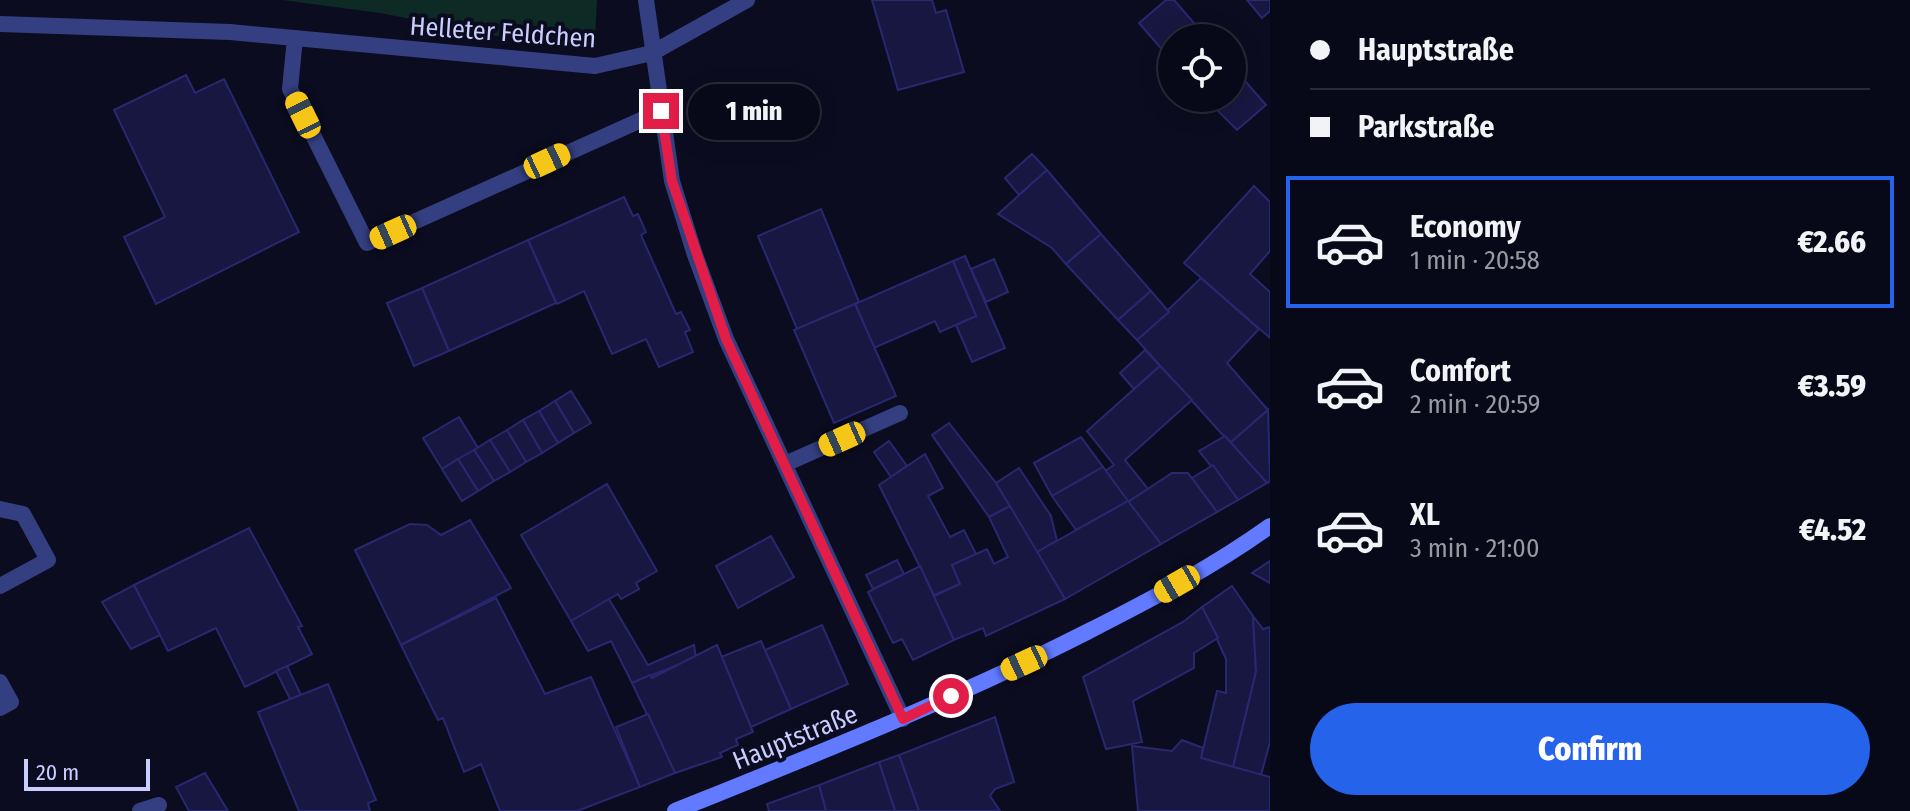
<!DOCTYPE html>
<html lang="en">
<head>
<meta charset="utf-8">
<style>
	:root { --surface:#080918; --page:#161725; --text:#f1f3f6; --muted:#989aa2; --line:#292a37; --accent:#2563eb }
	body { margin:0; font-family:"Fira Sans Condensed",sans-serif; background:var(--page); color:var(--text); height:100vh; display:flex; flex-direction:column; font-size:30px; white-space:nowrap }
	* { box-sizing:border-box; margin:0 }
	p { font-size:26px; color:var(--muted) }
	.icon { flex:none; width:44px; height:44px; fill:none; stroke:currentColor; stroke-width:2; stroke-linecap:round; stroke-linejoin:round }
	.map { position:relative; flex:1; overflow:hidden }
	.drawer { display:flex; flex-direction:column; background:var(--surface); width:640px }
	.drawer>* { flex:none }
	.banner { display:grid; align-content:center; height:176px; padding:0 40px; background:var(--surface) }
	.tools { position:absolute; left:1158px; top:24px; display:grid; gap:16px }
	.tools a { display:grid; place-items:center; width:88px; height:88px; border-radius:50%; background:var(--surface); box-shadow:0 4px 20px #0003,0 0 0 2px var(--line); font-size:40px }
	.scale { position:absolute; left:24px; bottom:20px; width:126px; box-sizing:border-box; padding-left:8px; border:4px solid #caceff; border-top:0; font-size:22px; line-height:28px; white-space:nowrap; color:#caceff; -webkit-text-stroke:6px #0b0c20; paint-order:stroke }
	.end { position:absolute; width:36px; height:36px; margin:-18px; border:10px solid #e11d48; background:#fff; box-shadow:0 0 0 4px #fff }
	.from { border-radius:50% }
	.bubble { position:absolute; height:56px; border-radius:28px; background:var(--surface); box-shadow:0 4px 20px #0003,0 0 0 2px var(--line); font-size:26px; font-weight:800; line-height:56px; text-align:center }
	.car { position:absolute; width:24px; height:48px; margin:-24px -12px; border-radius:10px; box-shadow:0 0 6px 2px #0007; background:linear-gradient(#f5c518 24%,#345 0 40%,#f5c518 0 76%,#345 0 86%,#f5c518 0) }
	.banner b { display:flex; align-items:center; gap:28px; height:76px; font-size:30px }
	.banner b+b { border-top:2px solid var(--line) }
	.banner i { width:20px; height:20px; background:var(--text) }
	ul { padding:0; list-style:none }
	li { display:flex; align-items:center; gap:24px; height:132px; margin:0 16px 12px; padding:0 24px; border:4px solid transparent; border-radius:0px }
	li div { flex:1 }
	li b { display:block; font-size:30px }
	li em { font-style:normal; font-weight:800 }
	li.current { border-color:var(--accent) }
	li>.icon { width:72px; height:72px; stroke-width:1.5 }
	.button { display:flex; gap:16px; margin-top:auto; padding:16px 40px }
	.button a { flex:1; height:92px; border-radius:48px; background:var(--accent); color:#fff; font-size:32px; font-weight:800; line-height:92px; text-align:center }
	main { display:flex; flex:1; min-height:0 }
	.map>svg:first-child { display:block }
	.green { fill:#0e2a24 }
	.building { fill:#181741; stroke:#29276f; stroke-width:2 }
	.lines { fill:none; stroke-linecap:round; stroke-linejoin:round }
	.service { stroke:#343f81; stroke-width:16 }
	.minor { stroke:#343f81; stroke-width:16 }
	.secondary { stroke:#617aff; stroke-width:16 }
	.route { stroke:#e11d48; stroke-width:10 }
	.labels { text-anchor:middle; stroke-width:8; stroke-linejoin:round; paint-order:stroke }
	.street-label { font-size:26px; fill:#caceff; stroke:#0b0c20 }
</style>
</head>
<body>
<main>
<div class="map">
<svg width="1270" height="811" viewBox="0 0 1270 811">
	<rect width="100%" height="100%" fill="#0b0c20"/>
	<polygon class="green" points="282,0 597,0 595,38 533,43 380,13"/>
	<g class="building">
		<polygon points="872,0 932,0 936,13 946,10 964,72 898,90"/>
		<polygon points="1166,0 1174,0 1207,38 1172,38 1172,61 1139,23"/>
		<polygon points="1247,0 1270,0 1270,11 1262,18"/>
		<polygon points="1232,66 1266,105 1237,130 1205,98 1232,98"/>
		<polygon points="186,75 195,93 224,79 299,232 156,304 124,237 165,217 114,110"/>
		<polygon points="1032,154 1047,170 1019,195 1005,178"/>
		<polygon points="1047,170 1101,234 1066,264 1052,248 998,214"/>
		<polygon points="1254,186 1270,202 1270,251 1250,274 1270,292 1270,338 1184,263"/>
		<polygon points="624,197 633,216 638,214 646,232 641,235 676,314 681,312 690,330 685,332 693,352 659,367 646,339 612,354 584,291 557,304 528,240"/>
		<polygon points="821,209 859,302 797,329 758,236"/>
		<polygon points="1101,234 1151,291 1118,320 1066,264"/>
		<polygon points="528,240 556,303 449,351 422,288"/>
		<polygon points="965,256 1005,348 972,362 956,325 976,316 953,261"/>
		<polygon points="994,259 1008,292 986,302 971,269"/>
		<polygon points="953,261 976,316 940,332 935,321 874,348 855,304"/>
		<polygon points="1201,278 1259,329 1227,363 1268,410 1230,443 1137,340"/>
		<polygon points="422,288 449,351 414,366 387,303"/>
		<polygon points="1151,291 1169,312 1137,340 1118,320"/>
		<polygon points="855,304 896,396 834,423 794,330"/>
		<polygon points="1145,350 1160,366 1134,389 1120,373"/>
		<polygon points="1160,366 1192,400 1125,460 1148,489 1128,502 1105,471 1114,465 1087,431"/>
		<polygon points="571,391 591,423 574,433 555,401"/>
		<polygon points="555,401 574,433 558,443 539,411"/>
		<polygon points="1268,410 1270,481 1267,483 1230,443"/>
		<polygon points="539,411 558,443 542,453 523,420"/>
		<polygon points="459,417 478,448 442,469 423,438"/>
		<polygon points="523,420 542,453 526,462 507,430"/>
		<polygon points="949,423 996,483 1010,506 989,517 932,435"/>
		<polygon points="507,430 526,462 510,472 490,440"/>
		<polygon points="1225,436 1267,483 1238,500 1199,451"/>
		<polygon points="1081,437 1103,467 1052,496 1034,463"/>
		<polygon points="490,440 510,472 494,481 474,450"/>
		<polygon points="889,441 907,466 891,477 874,452"/>
		<polygon points="474,450 494,481 478,491 458,459"/>
		<polygon points="925,454 943,488 928,496 950,537 964,530 976,554 952,565 960,584 934,595 879,485"/>
		<polygon points="458,459 478,491 462,501 442,469"/>
		<polygon points="1213,465 1238,500 1217,512 1192,478"/>
		<polygon points="1103,467 1128,501 1076,530 1052,496"/>
		<polygon points="1019,468 1051,516 1057,541 1037,552 996,483"/>
		<polygon points="1172,473 1188,473 1217,512 1161,544 1128,502"/>
		<polygon points="607,484 657,571 636,583 639,589 621,599 618,594 571,621 521,535"/>
		<polygon points="1128,501 1161,544 1065,599 1037,552"/>
		<polygon points="1010,506 1065,599 986,636 983,628 954,640 932,597 960,584 952,565 987,549 994,564 1008,557 989,517"/>
		<polygon points="470,520 511,588 401,645 355,550 410,524 427,525 441,535"/>
		<polygon points="249,528 302,626 298,627 312,654 245,687 216,628 168,651 134,585"/>
		<polygon points="771,536 794,577 738,608 716,566"/>
		<polygon points="897,560 904,574 873,589 866,575"/>
		<polygon points="1270,561 1270,583 1252,573"/>
		<polygon points="920,566 954,640 913,660 902,639 893,643 868,592"/>
		<polygon points="134,585 160,635 131,649 102,602"/>
		<polygon points="1232,586 1253,616 1256,672 1233,767 1201,758 1217,691 1226,693 1226,659 1202,607"/>
		<polygon points="496,598 545,694 591,677 640,787 577,811 500,811 481,764 464,772 443,718 438,720 401,645"/>
		<polygon points="609,599 648,665 694,645 696,658 632,683 611,641 588,651 571,621"/>
		<polygon points="1202,607 1218,638 1194,653 1194,668 1133,701 1142,742 1106,749 1083,677 1183,622"/>
		<polygon points="1253,616 1263,629 1270,627 1270,742 1261,775 1233,767 1256,672"/>
		<polygon points="822,625 848,684 791,709 765,650"/>
		<polygon points="761,641 791,709 751,727 721,657"/>
		<polygon points="717,645 753,732 736,739 738,745 720,753 722,757 675,773 632,683 650,675 652,678"/>
		<polygon points="287,666 301,695 290,699 276,671"/>
		<polygon points="328,684 376,800 368,803 370,811 299,811 258,712"/>
		<polygon points="648,714 675,773 640,787 616,727"/>
		<polygon points="995,717 1014,782 995,789 990,796 1000,811 919,811 899,755"/>
		<polygon points="1182,740 1203,748 1201,758 1270,777 1270,811 1138,811 1132,746 1172,751"/>
		<polygon points="899,755 919,811 895,811 879,762"/>
		<polygon points="879,762 895,811 826,811 819,785"/>
		<polygon points="205,773 228,811 189,811 176,787"/>
		<polygon points="819,785 826,811 769,811 767,804"/>
	</g>
	<g class="lines">
		<g class="service">
			<polyline points="295,38 290,89 367,243 661,111"/>
			<polyline points="785,464 900,413"/>
			<polyline points="0,509 23,514 48,560 0,586"/>
			<polyline points="0,682 11,702 0,708"/>
			<polyline points="140,811 159,805"/>
		</g>
		<g class="minor">
			<polyline points="646,0 672,181 695,255 726,339 903,719"/>
			<polyline points="0,24 230,32 595,66 652,53 747,0"/>
		</g>
		<path class="secondary" d="M 675,811 C 814,755 953,700 1087,632 C 1150,600 1213,567 1270,526"/>
	</g>
	<g class="lines">
		<polyline class="route" points="661,111 672,181 726,339 903,719 951,696"/>
	</g>
	<g class="labels">
		<g class="street-label">
			<text transform="translate(503 32) rotate(4)" y="9">Helleter Feldchen</text>
			<text transform="translate(795 737) rotate(-22)" y="9">Hauptstraße</text>
		</g>
	</g>
</svg>
<div class="tools">
<a><svg class="icon" aria-label="locate" viewBox="0 0 24 24"><circle cx="12" cy="12" r="6"/><path d="M12 2v4M12 18v4M2 12h4M18 12h4"/></svg></a>
</div>
<div class="scale">20 m</div>
<i class="end from" style="left:951px;top:696px"></i>
<i class="end" style="left:661px;top:111px"></i>
<div class="bubble" style="left:688px;top:84px;width:132px">1 min</div>
<i class="car" style="left:303px;top:115px;rotate:334deg"></i>
<i class="car" style="left:547px;top:161px;rotate:65deg"></i>
<i class="car" style="left:393px;top:232px;rotate:246deg"></i>
<i class="car" style="left:842px;top:439px;rotate:246deg"></i>
<i class="car" style="left:1177px;top:584px;rotate:240deg"></i>
<i class="car" style="left:1024px;top:663px;rotate:245deg"></i>
</div>
<section class="drawer">
<div class="banner">
<b><i class="from"></i>Hauptstraße</b>
<b><i></i>Parkstraße</b>
</div>
<ul>
<li class="current"><svg class="icon" aria-label="car" viewBox="0 0 24 24"><path d="M5 17H2v-5l4-1 3-4h7l3 4 3 1v5h-3M9 17h6M6 11h13"/><circle cx="7" cy="17" r="2"/><circle cx="17" cy="17" r="2"/></svg><div><b>Economy</b><p>1 min · 20:58</p></div><em>€2.66</em></li>
<li><svg class="icon" aria-label="car" viewBox="0 0 24 24"><path d="M5 17H2v-5l4-1 3-4h7l3 4 3 1v5h-3M9 17h6M6 11h13"/><circle cx="7" cy="17" r="2"/><circle cx="17" cy="17" r="2"/></svg><div><b>Comfort</b><p>2 min · 20:59</p></div><em>€3.59</em></li>
<li><svg class="icon" aria-label="car" viewBox="0 0 24 24"><path d="M5 17H2v-5l4-1 3-4h7l3 4 3 1v5h-3M9 17h6M6 11h13"/><circle cx="7" cy="17" r="2"/><circle cx="17" cy="17" r="2"/></svg><div><b>XL</b><p>3 min · 21:00</p></div><em>€4.52</em></li>
</ul>
<div class="button"><a>Confirm</a></div>
</section>
</main>
</body>
</html>
